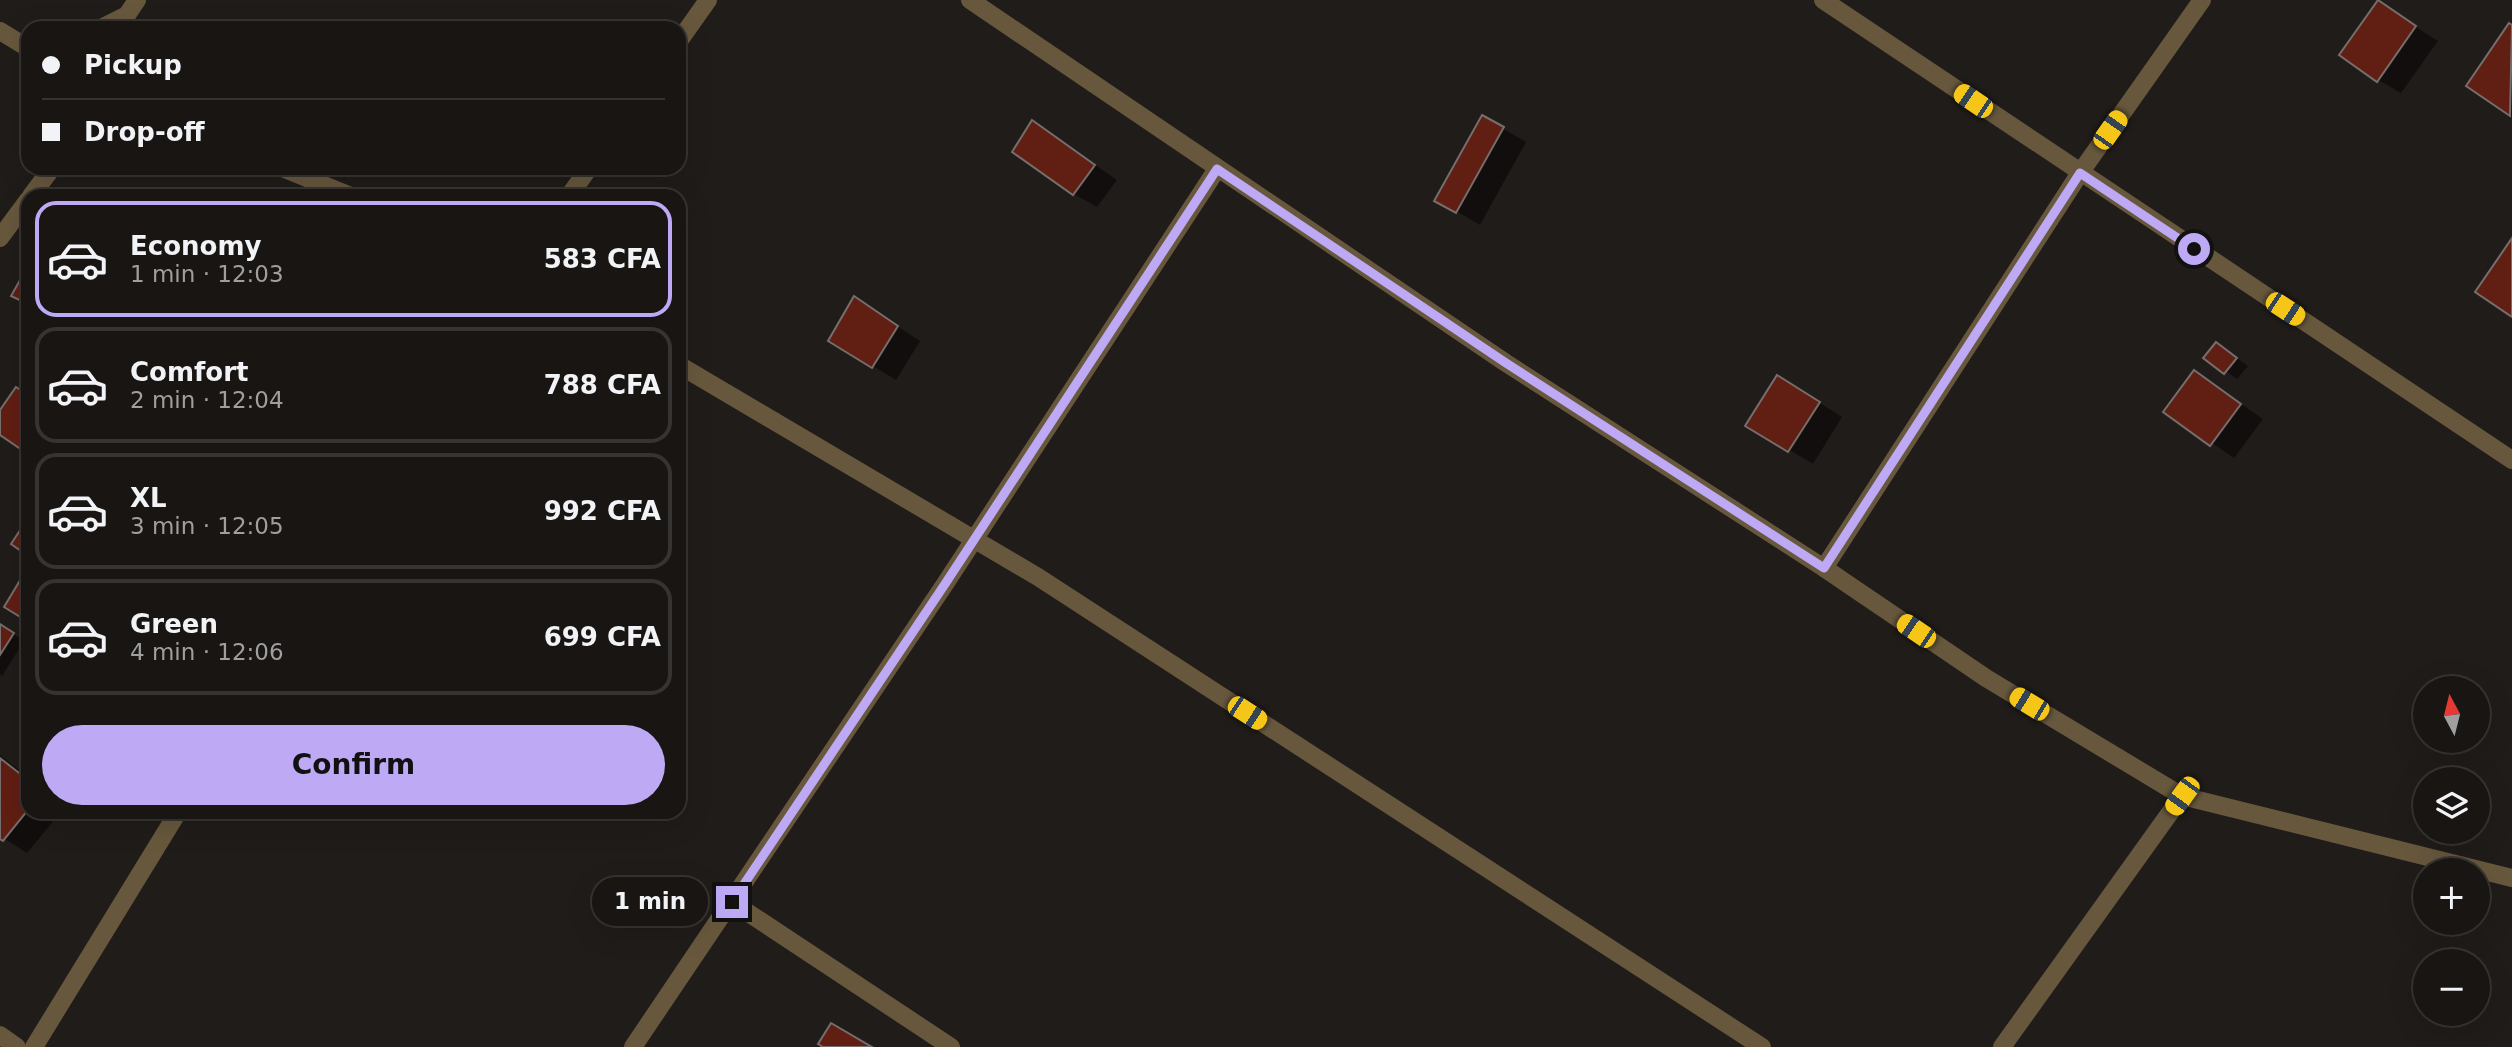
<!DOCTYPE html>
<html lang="en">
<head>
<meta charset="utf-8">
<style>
	:root { --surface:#181513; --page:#211e1c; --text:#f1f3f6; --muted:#9f9fa0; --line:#363433; --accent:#bea9f5 }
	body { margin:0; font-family:"DejaVu Sans",sans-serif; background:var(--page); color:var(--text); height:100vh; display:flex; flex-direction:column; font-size:26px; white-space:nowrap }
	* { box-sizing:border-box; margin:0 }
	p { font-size:23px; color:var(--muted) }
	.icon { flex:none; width:38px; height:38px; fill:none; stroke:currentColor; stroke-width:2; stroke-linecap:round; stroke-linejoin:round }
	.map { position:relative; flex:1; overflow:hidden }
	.panel { position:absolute; left:21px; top:189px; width:665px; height:630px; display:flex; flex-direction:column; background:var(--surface); border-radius:21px; box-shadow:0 7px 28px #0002,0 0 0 2px var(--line) }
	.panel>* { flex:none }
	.hud { position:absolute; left:21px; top:21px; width:665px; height:154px; border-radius:21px; box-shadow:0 7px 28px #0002,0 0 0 2px var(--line); display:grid; align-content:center; height:154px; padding:0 21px; background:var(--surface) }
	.needle { width:46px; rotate:353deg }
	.tools { position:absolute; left:2413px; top:676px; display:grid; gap:14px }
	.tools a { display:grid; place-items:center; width:77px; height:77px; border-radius:50%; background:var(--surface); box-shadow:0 7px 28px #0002,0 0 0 2px var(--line); font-size:35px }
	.end { position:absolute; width:32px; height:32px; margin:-16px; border:9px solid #bea9f5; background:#111; box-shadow:0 0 0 4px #111 }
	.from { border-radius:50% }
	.bubble { position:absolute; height:49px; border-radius:24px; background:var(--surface); box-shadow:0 7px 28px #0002,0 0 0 2px var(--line); font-size:23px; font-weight:700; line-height:49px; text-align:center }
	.car { position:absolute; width:21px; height:42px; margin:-21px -10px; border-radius:9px; box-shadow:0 0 5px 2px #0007; background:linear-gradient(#f5c518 24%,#345 0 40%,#f5c518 0 76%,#345 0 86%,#f5c518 0) }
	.hud b { display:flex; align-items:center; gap:24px; height:66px; font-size:26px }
	.hud b+b { border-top:2px solid var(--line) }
	.hud i { width:18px; height:18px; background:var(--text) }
	ul { padding:12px 0 0; list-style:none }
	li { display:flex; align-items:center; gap:21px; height:116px; margin:0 14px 10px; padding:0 7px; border:4px solid var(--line); border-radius:21px }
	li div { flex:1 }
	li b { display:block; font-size:26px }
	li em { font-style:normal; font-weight:700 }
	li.active { border-color:var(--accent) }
	li>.icon { width:63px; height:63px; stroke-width:1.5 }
	.button { display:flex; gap:14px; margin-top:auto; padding:14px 21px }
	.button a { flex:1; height:80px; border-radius:42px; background:var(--accent); color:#111; font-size:28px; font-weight:700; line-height:80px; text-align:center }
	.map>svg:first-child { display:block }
	.shadow { fill:#0007 }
	.building { fill:#611e12; stroke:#756e6c; stroke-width:2 }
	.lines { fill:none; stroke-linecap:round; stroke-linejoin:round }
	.minor { stroke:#67583d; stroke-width:18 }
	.route { stroke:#bea9f5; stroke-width:9 }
</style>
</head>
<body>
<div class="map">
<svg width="2512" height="1047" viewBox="0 0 2512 1047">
	<rect width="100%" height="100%" fill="#201c19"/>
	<g class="shadow">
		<polygon points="2378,3 2438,41 2401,93 2378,80"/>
		<polygon points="2510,26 2512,27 2512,115 2469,86"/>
		<polygon points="1483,117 1526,142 1480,225 1437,200"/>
		<polygon points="1033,122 1117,180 1097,207 1074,194"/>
		<polygon points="854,298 920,341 896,380 873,366"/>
		<polygon points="2217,344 2248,366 2237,379 2206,357"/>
		<polygon points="2195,372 2263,419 2234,458 2166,411"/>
		<polygon points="1801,391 1842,417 1813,464 1748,425"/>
		<polygon points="0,625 24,641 2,676 0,674"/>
		<polygon points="0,755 28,777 28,812 61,812 27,853 0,836"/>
	</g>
	<g class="building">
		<polygon points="2378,0 2416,26 2377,82 2339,55"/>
		<polygon points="2509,23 2512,25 2510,116 2466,86"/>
		<polygon points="1482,115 1504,127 1456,213 1434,201"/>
		<polygon points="1032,120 1095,165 1073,195 1012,152"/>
		<polygon points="2512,238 2512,317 2475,292"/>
		<polygon points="28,266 28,304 11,296"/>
		<polygon points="854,296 898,326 872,368 828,341"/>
		<polygon points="2216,342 2237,358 2224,374 2203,358"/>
		<polygon points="2194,370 2241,404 2210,446 2163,412"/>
		<polygon points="1777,375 1820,402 1788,452 1745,426"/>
		<polygon points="16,387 28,395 28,454 0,435 0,410"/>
		<polygon points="28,518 28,556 11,544"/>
		<polygon points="28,567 28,619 27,621 4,607"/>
		<polygon points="0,624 14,633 0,655"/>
		<polygon points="0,758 28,780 28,810 3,841 0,839"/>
		<polygon points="831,1023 872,1047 823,1047 818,1044"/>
	</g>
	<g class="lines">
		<g class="minor">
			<polyline points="970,0 1506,363 1824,568 1986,678 2182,796 2512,878"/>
			<polyline points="1823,0 2512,460"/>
			<polyline points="101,28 127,15 137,0"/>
			<polyline points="0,31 28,48"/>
			<polyline points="679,41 708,0"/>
			<polyline points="282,168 351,196"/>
			<polyline points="31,196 52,168"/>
			<polyline points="569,196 589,168"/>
			<polyline points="0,238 28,200"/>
			<polyline points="679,365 1038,577 1762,1047"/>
			<polyline points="1824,568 2080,173 2202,0"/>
			<polyline points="732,902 951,1047"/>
			<polyline points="0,1035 17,1047"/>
			<polyline points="34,1047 178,812"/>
			<polyline points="633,1047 945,584 1217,169"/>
			<polyline points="2002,1047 2182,796"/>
		</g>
	</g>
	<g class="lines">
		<polyline class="route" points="732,902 945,584 1217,169 1506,363 1824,568 2080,173 2194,249"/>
	</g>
</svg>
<div class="tools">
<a><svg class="needle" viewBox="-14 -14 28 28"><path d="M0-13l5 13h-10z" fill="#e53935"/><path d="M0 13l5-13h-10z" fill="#9f9fa0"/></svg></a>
<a><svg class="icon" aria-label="layers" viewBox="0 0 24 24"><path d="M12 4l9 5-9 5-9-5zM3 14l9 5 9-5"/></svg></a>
<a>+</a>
<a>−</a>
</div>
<i class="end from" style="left:2194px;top:249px"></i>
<i class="end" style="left:732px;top:902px"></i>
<div class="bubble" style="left:592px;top:877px;width:116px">1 min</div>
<i class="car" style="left:1973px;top:101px;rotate:304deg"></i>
<i class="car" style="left:2110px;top:130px;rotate:35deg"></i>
<i class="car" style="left:2285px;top:309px;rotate:123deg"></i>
<i class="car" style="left:1916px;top:631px;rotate:304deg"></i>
<i class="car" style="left:2029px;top:704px;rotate:301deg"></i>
<i class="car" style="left:1247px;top:713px;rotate:123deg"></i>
<i class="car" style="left:2182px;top:796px;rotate:216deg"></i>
<div class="hud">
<b><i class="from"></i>Pickup</b>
<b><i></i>Drop-off</b>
</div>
<section class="panel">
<ul>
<li class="active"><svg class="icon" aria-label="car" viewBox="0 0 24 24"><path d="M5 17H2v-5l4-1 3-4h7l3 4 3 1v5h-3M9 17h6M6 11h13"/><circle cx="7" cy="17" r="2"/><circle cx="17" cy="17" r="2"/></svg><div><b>Economy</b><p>1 min · 12:03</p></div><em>583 CFA</em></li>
<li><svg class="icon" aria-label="car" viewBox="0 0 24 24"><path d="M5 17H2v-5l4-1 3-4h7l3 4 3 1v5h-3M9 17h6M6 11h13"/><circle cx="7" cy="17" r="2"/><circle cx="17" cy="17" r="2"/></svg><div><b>Comfort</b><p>2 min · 12:04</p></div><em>788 CFA</em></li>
<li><svg class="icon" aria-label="car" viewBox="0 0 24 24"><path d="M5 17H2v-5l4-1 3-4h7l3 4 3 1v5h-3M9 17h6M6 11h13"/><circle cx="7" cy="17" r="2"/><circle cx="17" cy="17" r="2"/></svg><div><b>XL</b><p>3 min · 12:05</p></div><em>992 CFA</em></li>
<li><svg class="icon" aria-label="car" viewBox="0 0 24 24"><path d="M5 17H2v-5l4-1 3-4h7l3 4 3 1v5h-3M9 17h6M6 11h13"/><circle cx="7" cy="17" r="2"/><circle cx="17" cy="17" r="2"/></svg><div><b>Green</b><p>4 min · 12:06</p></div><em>699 CFA</em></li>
</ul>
<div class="button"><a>Confirm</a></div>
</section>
</div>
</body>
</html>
